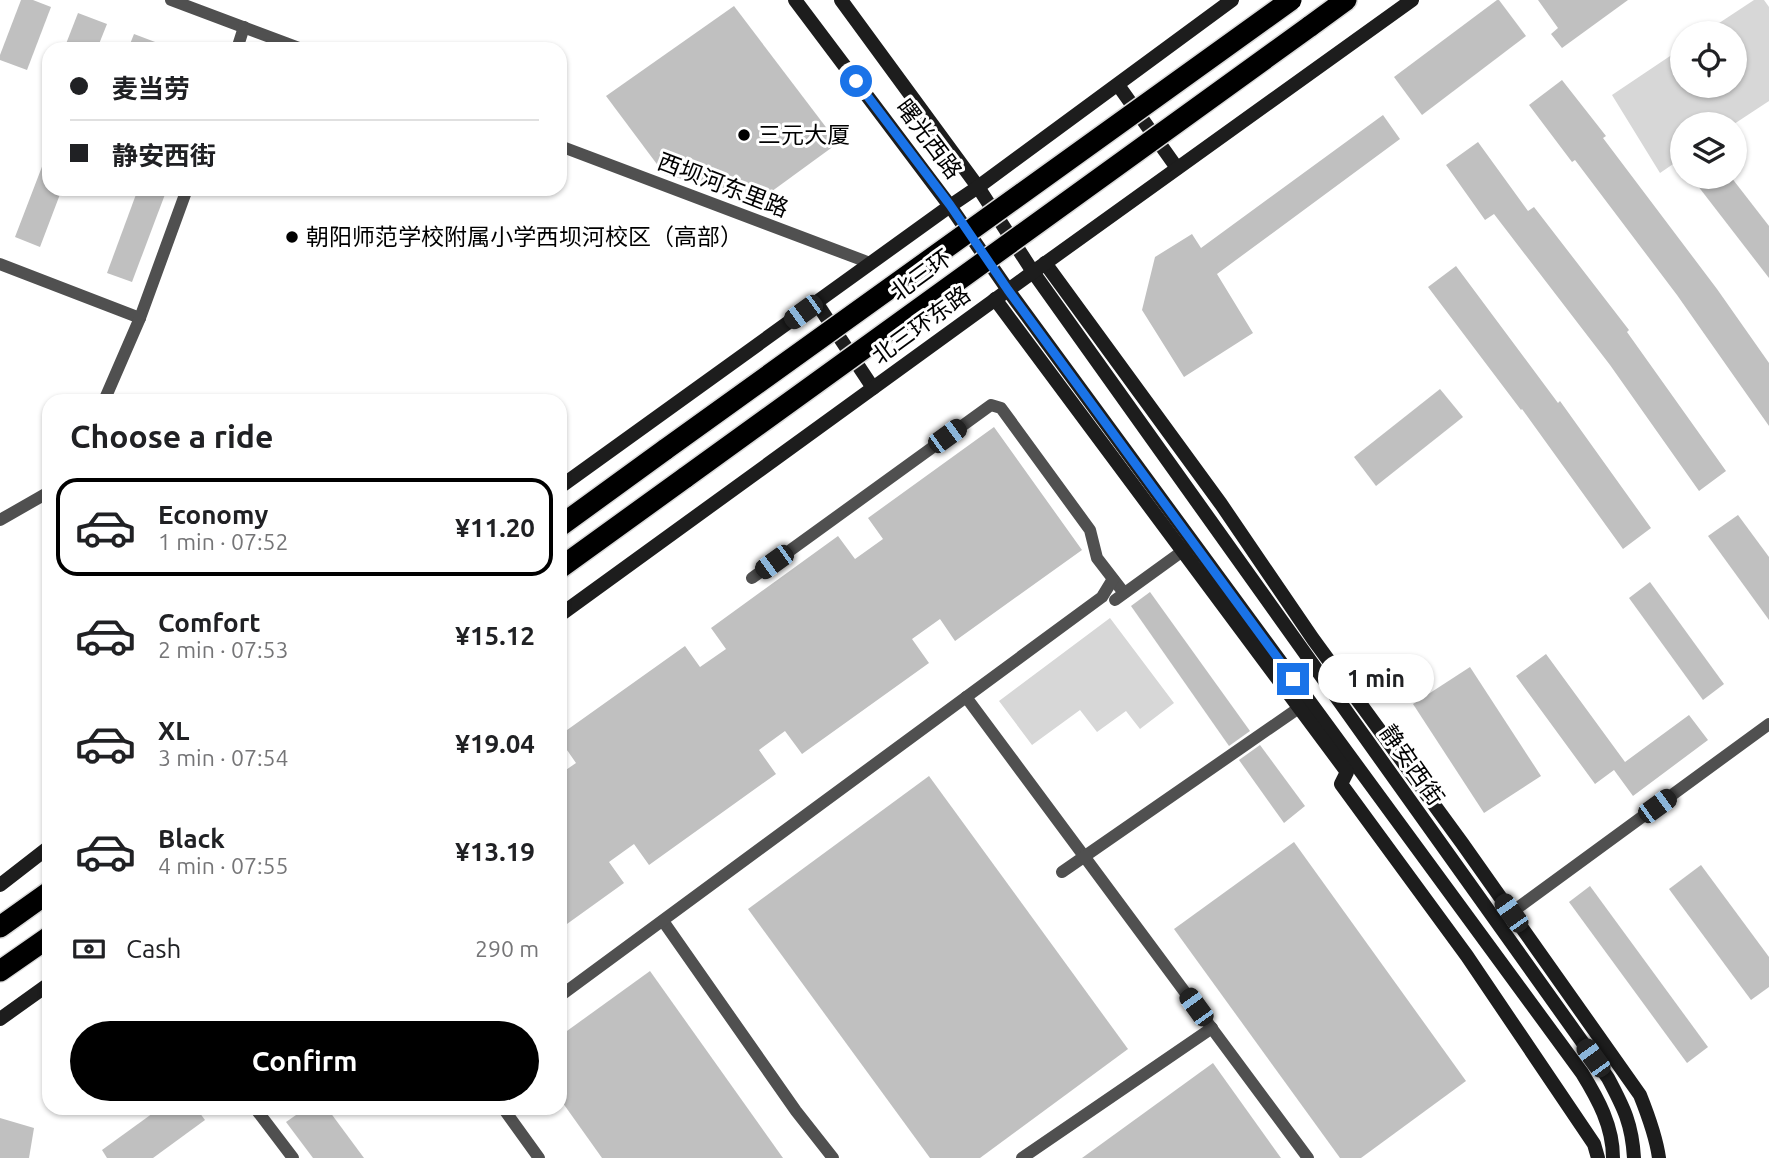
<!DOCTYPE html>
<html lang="en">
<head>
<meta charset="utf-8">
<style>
	:root { --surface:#fff; --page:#f2f2f2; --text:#202124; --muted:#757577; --line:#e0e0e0; --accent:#000 }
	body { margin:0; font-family:Ubuntu,"Noto Sans SC",sans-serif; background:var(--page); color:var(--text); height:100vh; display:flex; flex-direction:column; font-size:26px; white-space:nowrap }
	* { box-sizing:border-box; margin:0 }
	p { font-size:23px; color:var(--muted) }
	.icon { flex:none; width:38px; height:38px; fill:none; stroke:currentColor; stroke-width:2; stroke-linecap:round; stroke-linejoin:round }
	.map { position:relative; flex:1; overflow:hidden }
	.panel { position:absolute; left:42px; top:394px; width:525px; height:721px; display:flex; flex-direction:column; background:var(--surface); border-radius:21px; box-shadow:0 2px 5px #0004 }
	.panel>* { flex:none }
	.top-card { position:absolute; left:42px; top:42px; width:525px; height:154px; border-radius:21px; box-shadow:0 2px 5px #0004; display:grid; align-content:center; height:154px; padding:0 28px; background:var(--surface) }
	.fabs { position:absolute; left:1670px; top:21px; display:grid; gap:14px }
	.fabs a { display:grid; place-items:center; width:77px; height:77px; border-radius:50%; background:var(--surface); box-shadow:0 2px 5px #0004; font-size:35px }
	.end { position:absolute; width:32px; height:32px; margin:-16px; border:9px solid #1a73e8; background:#fff; box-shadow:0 0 0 4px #fff }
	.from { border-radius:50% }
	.bubble { position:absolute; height:49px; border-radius:24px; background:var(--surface); box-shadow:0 2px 5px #0004; font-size:23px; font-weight:700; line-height:49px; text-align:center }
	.car { position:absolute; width:21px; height:42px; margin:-21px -10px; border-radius:9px; box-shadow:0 0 5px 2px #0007; background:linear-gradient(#222 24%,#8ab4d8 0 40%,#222 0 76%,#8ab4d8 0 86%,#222 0) }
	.top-card b { display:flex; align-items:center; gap:24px; height:66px; font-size:26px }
	.top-card b+b { border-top:2px solid var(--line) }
	.top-card i { width:18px; height:18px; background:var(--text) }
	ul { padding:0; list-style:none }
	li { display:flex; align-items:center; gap:21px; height:98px; margin:0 14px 10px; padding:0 14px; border:4px solid transparent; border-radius:21px }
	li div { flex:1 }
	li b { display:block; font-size:26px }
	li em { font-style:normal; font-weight:700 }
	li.active { border-color:var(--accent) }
	li>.icon { width:63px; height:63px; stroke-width:1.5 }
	h2 { padding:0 28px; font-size:32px; line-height:84px }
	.pay { display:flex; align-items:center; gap:18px; height:77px; padding:0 28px; font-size:26px }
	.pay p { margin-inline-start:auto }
	.action { display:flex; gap:14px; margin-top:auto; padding:14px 28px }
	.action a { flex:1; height:80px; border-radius:42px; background:var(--accent); color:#fff; font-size:28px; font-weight:700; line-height:80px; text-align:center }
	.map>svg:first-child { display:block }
	.green { fill:#d7d7d7 }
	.building { fill:#c0c0c0 }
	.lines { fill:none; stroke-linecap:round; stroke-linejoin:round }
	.highway-casing { stroke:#dbdbdb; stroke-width:24 }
	.street { stroke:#505050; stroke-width:12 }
	.secondary { stroke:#1d1d1d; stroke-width:14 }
	.highway { stroke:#000; stroke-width:21 }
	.highway-bridge-casing { stroke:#dbdbdb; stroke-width:24; stroke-linecap:butt }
	.highway-bridge { stroke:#000; stroke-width:21 }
	.route { stroke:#1a73e8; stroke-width:9 }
	.poi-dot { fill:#000; stroke:#fff; stroke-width:2.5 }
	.labels { text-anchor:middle; stroke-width:6; stroke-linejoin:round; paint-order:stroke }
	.poi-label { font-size:23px; fill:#000; stroke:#fff; text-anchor:start }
	.street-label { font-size:23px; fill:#000; stroke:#fff }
</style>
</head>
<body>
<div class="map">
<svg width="1769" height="1158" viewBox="0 0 1769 1158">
	<rect width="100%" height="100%" fill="#fff"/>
	<g class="green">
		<polygon points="1754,0 1764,0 1769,7 1769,101 1734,124 1682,124 1682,158 1660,173 1612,95 1682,48 1682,86 1734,86 1734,33 1704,33"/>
		<polygon points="1110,618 1174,703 1140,729 1126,711 1097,732 1080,710 1032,745 999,701"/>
	</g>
	<g class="building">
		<polygon points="21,0 33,0 51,7 27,70 0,60 0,55"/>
		<polygon points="1497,0 1499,0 1526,36 1422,115 1394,77"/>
		<polygon points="1538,0 1628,0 1562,48 1551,34 1558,28"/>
		<polygon points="734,6 838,143 764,197 665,175 606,96"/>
		<polygon points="78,13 107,24 97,49 64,49"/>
		<polygon points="134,34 171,48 171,49 128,49"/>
		<polygon points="1562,80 1606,136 1603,138 1717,289 1769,363 1769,426 1677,295 1575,160 1572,162 1529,105"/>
		<polygon points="1383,115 1400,139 1217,274 1253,333 1184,377 1142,310 1155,257 1192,234 1201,248"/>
		<polygon points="1478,142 1528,211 1534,207 1629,330 1627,332 1726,471 1699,491 1610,365 1494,214 1485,220 1446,165"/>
		<polygon points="48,151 49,189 62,189 40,247 15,237"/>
		<polygon points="1691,177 1731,177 1769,226 1769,278"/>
		<polygon points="138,189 167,189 132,282 107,273"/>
		<polygon points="1456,266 1558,403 1560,401 1651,528 1623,549 1522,409 1521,410 1428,287"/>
		<polygon points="1440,389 1463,417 1376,486 1354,457"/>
		<polygon points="994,427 1082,550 955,641 940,619 912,639 929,663 802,754 785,731 759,750 776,774 649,865 634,844 609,862 624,883 560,929 560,774 576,763 560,740 560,735 685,646 700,667 726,649 711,628 838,536 855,559 883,539 868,518"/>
		<polygon points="1738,515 1769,557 1769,620 1708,536"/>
		<polygon points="1650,582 1724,684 1703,700 1629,598"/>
		<polygon points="1150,592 1250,731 1229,746 1131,606"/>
		<polygon points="1546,654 1625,762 1689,715 1708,740 1633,796 1614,770 1595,784 1516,676"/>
		<polygon points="1470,667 1541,776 1484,813 1413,704"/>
		<polygon points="1260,745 1305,806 1284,823 1239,760"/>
		<polygon points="929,776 1128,1049 980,1158 930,1158 748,909"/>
		<polygon points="1294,842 1466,1081 1361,1158 1340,1158 1174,929"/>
		<polygon points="1701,865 1769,957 1769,987 1751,1000 1669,889"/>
		<polygon points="1590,886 1708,1047 1687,1063 1569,902"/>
		<polygon points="650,971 783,1158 602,1158 560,1099 560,1036"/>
		<polygon points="1213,1063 1281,1158 1082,1158"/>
		<polygon points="160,1108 196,1108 205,1120 153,1158 107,1158 102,1150"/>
		<polygon points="306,1108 327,1108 364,1158 313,1158 286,1122"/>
		<polygon points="0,1118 34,1128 29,1158 0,1158"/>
	</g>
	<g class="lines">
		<defs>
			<g id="highway">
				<polyline points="1309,27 1346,0"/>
				<polyline points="560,526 666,449"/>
				<polyline points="560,568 686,477"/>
				<polyline points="0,927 49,892"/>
				<polyline points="0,971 49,937"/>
			</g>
		</defs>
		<use href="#highway" class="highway-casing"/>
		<g class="street">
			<polyline points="171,0 302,49"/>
			<polyline points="237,49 244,27"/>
			<polyline points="560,146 870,263"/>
			<polyline points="0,264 140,318"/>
			<polyline points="104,401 140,318 187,189"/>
			<polyline points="0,520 49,492"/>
			<polyline points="752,578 991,405 1001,408 1090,530 1097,558 1124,593"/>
			<polyline points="1115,600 1191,545"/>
			<polyline points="966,697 1308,1158"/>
			<polyline points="1062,872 1306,703"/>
			<polyline points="663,921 796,1111 833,1158"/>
			<polyline points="1497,923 1769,724"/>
			<polyline points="560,996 1102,597 1113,579"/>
			<polyline points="255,1108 293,1158"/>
			<polyline points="503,1108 539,1158"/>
			<polyline points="1022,1158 1212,1028"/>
		</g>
		<g class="secondary">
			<path d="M 795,0 L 950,206 L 1008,290 L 1582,1073 C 1598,1099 1613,1126 1613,1158"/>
			<path d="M 841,0 L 978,187 L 1033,272 L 1608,1078 C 1624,1108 1632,1124 1634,1158"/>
			<polyline points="1118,85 1177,168"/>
			<path d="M 1045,263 L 1221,504 L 1313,639 L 1462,843 L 1640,1095 C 1648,1115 1656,1136 1659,1158"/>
			<polyline points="995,299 1347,772 1341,784 1467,956 1594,1144 1598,1158"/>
			<polyline points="816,302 873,388"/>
			<polyline points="560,487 950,206 978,187 1232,0"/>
			<polyline points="560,615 1033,272 1412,0"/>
			<polyline points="0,885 49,847"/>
			<polyline points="0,1019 49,984"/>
		</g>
		<use href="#highway" class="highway"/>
		<defs>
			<g id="highway-bridge">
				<polyline points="666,449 1291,0"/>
				<polyline points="686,477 1309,27"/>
			</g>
		</defs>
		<use href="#highway-bridge" class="highway-bridge-casing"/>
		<use href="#highway-bridge" class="highway-bridge"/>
	</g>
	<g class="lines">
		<polyline class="route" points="856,81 950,205 1008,290 1293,679"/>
	</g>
	<g class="poi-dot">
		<circle cx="744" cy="135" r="7"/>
		<circle cx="292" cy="237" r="7"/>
	</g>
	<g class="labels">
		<g class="poi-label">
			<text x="758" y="143">三元大厦</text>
			<text x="306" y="245">朝阳师范学校附属小学西坝河校区（高部）</text>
		</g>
		<g class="street-label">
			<text transform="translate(929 139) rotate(53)" y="8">曙光西路</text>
			<text transform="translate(723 185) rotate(21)" y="8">西坝河东里路</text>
			<text transform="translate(921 275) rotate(-36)" y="8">北三环</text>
			<text transform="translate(921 325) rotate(-36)" y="8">北三环东路</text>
			<text transform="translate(1412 765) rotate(55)" y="8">静安西街</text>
		</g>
	</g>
</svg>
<div class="fabs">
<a><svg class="icon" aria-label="locate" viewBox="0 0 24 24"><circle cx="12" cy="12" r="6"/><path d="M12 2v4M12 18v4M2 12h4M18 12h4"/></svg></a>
<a><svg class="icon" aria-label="layers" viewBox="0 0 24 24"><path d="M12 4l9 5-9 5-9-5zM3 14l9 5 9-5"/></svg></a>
</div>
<i class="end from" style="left:856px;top:81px"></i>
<i class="end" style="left:1293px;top:679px"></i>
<div class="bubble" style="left:1318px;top:654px;width:116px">1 min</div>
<i class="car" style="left:803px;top:312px;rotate:234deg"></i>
<i class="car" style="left:947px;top:436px;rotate:54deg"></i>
<i class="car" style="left:774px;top:562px;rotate:234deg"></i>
<i class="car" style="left:1657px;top:806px;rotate:54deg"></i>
<i class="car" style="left:1511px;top:913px;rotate:325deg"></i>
<i class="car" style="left:1196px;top:1007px;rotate:324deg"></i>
<i class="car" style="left:1593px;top:1058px;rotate:324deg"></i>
<div class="top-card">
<b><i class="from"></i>麦当劳</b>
<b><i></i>静安西街</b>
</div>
<section class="panel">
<h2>Choose a ride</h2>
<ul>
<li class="active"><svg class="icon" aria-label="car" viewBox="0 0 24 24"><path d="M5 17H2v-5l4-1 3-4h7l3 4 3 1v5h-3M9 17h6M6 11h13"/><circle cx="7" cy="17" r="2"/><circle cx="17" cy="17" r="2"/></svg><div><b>Economy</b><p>1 min · 07:52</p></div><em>¥11.20</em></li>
<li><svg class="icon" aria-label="car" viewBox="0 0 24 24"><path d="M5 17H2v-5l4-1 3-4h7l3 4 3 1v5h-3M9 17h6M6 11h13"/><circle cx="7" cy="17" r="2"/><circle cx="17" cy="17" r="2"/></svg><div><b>Comfort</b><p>2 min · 07:53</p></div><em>¥15.12</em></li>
<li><svg class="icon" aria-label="car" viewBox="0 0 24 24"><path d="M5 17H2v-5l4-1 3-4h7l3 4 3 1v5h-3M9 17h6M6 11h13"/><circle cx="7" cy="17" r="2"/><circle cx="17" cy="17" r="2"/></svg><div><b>XL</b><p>3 min · 07:54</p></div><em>¥19.04</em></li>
<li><svg class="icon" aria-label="car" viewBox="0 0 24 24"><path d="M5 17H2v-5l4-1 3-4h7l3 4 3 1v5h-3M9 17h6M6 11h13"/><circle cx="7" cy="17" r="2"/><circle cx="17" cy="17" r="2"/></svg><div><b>Black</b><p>4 min · 07:55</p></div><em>¥13.19</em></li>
</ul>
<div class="pay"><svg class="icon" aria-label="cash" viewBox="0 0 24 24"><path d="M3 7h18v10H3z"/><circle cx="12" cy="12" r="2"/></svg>Cash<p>290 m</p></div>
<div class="action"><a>Confirm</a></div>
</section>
</div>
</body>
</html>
